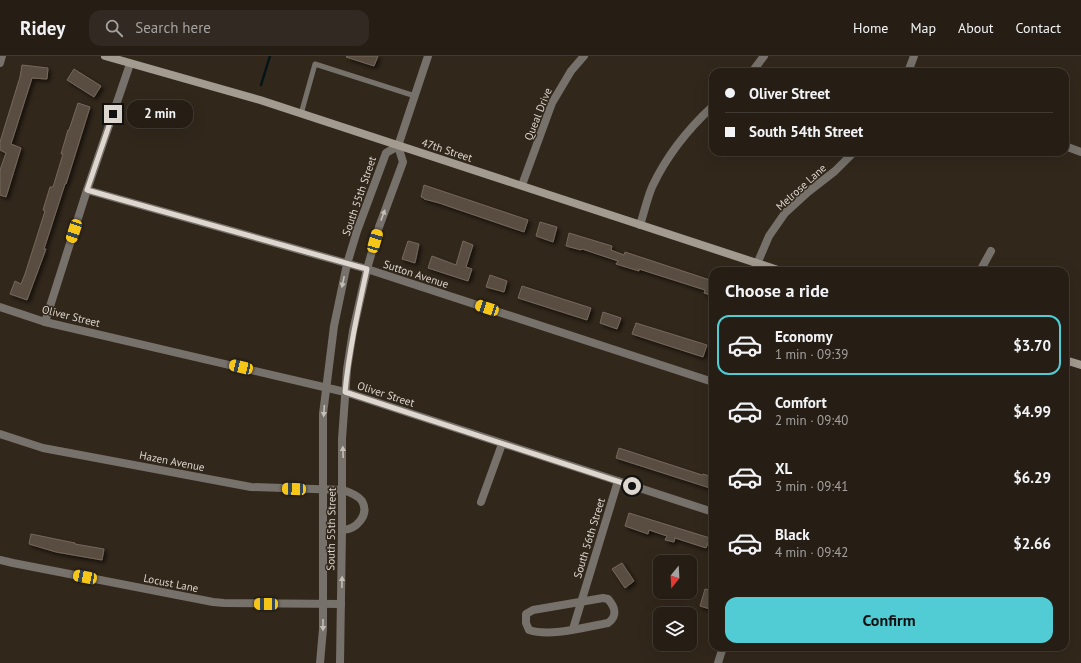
<!DOCTYPE html>
<html lang="en">
<head>
<meta charset="utf-8">
<style>
	:root { --surface:#261d14; --page:#322a22; --text:#f1f3f6; --muted:#a4a2a0; --line:#423b34; --accent:#51ccd4 }
	body { margin:0; font-family:"PT Sans",sans-serif; background:var(--page); color:var(--text); height:100vh; display:flex; flex-direction:column; font-size:15px; white-space:nowrap }
	* { box-sizing:border-box; margin:0 }
	p { font-size:13px; color:var(--muted) }
	.icon { flex:none; width:22px; height:22px; fill:none; stroke:currentColor; stroke-width:2; stroke-linecap:round; stroke-linejoin:round }
	.map { position:relative; flex:1; overflow:hidden }
	.drawer { position:absolute; left:709px; top:211px; width:360px; height:384px; display:flex; flex-direction:column; background:var(--surface); border-radius:12px; box-shadow:0 4px 16px #0002,0 0 0 1px var(--line) }
	.drawer>* { flex:none }
	.hud { position:absolute; left:709px; top:12px; width:360px; height:88px; border-radius:12px; box-shadow:0 4px 16px #0002,0 0 0 1px var(--line); display:grid; align-content:center; height:88px; padding:0 16px; background:var(--surface) }
	.needle { width:26px; rotate:198deg }
	.buttons { position:absolute; left:653px; top:499px; display:grid; gap:8px }
	.buttons a { display:grid; place-items:center; width:44px; height:44px; border-radius:8px; background:var(--surface); box-shadow:0 4px 16px #0002,0 0 0 1px var(--line); font-size:20px }
	.end { position:absolute; width:18px; height:18px; margin:-9px; border:5px solid #ded7cf; background:#111; box-shadow:0 0 0 2px #111 }
	.from { border-radius:50% }
	.bubble { position:absolute; height:28px; border-radius:12px; background:var(--surface); box-shadow:0 4px 16px #0002,0 0 0 1px var(--line); font-size:13px; font-weight:800; line-height:28px; text-align:center }
	.car { position:absolute; width:12px; height:24px; margin:-12px -6px; border-radius:5px; box-shadow:0 0 3px 1px #0007; background:linear-gradient(#f5c518 24%,#345 0 40%,#f5c518 0 76%,#345 0 86%,#f5c518 0) }
	.hud b { display:flex; align-items:center; gap:14px; height:38px; font-size:15px }
	.hud b+b { border-top:1px solid var(--line) }
	.hud i { width:10px; height:10px; background:var(--text) }
	ul { padding:0; list-style:none }
	li { display:flex; align-items:center; gap:12px; height:60px; margin:0 8px 6px; padding:0 8px; border:2px solid transparent; border-radius:12px }
	li div { flex:1 }
	li b { display:block; font-size:15px }
	li em { font-style:normal; font-weight:800 }
	li.active { border-color:var(--accent) }
	li>.icon { width:36px; height:36px; stroke-width:1.5 }
	h2 { padding:0 16px; font-size:18px; line-height:48px }
	.button { display:flex; gap:8px; margin-top:auto; padding:8px 16px }
	.button a { flex:1; height:46px; border-radius:12px; background:var(--accent); color:#111; font-size:16px; font-weight:800; line-height:46px; text-align:center }
	header { display:flex; align-items:center; gap:24px; box-sizing:border-box; height:56px; padding:0 20px; background:var(--surface); border-bottom:1px solid var(--line) }
	header strong { font-size:19px }
	nav { display:flex; gap:22px; margin-inline-start:auto; font-size:14px }
	.search { width:280px; height:36px; background:var(--page); display:flex; align-items:center; gap:10px; box-sizing:border-box; padding:0 14px; border-radius:12px; color:var(--muted); font-size:15px }
	.map>svg:first-child { display:block }
	.lines { fill:none; stroke-linecap:round; stroke-linejoin:round }
	.stream { stroke:#041517; stroke-width:2.5 }
	.building { fill:#594d40; stroke:#75685b; filter:url(#shadow) }
	.service { stroke:#77716b; stroke-width:5 }
	.minor { stroke:#77716b; stroke-width:8 }
	.tertiary { stroke:#77716b; stroke-width:8 }
	.secondary { stroke:#a39a90; stroke-width:8 }
	.oneway { fill:#c4beb6 }
	.route { stroke:#ded7cf; stroke-width:5 }
	.labels { text-anchor:middle; stroke-width:3; stroke-linejoin:round; paint-order:stroke }
	.street-label { font-size:11px; fill:#ded7cf; stroke:#32271b }
</style>
</head>
<body>
<header>
<strong>Ridey</strong>
<div class="search"><svg class="icon" aria-label="search" viewBox="0 0 24 24"><circle cx="10" cy="10" r="6"/><path d="M15 15l6 6"/></svg>Search here</div>
<nav><a>Home</a><a>Map</a><a>About</a><a>Contact</a></nav>
</header>
<div class="map">
<svg width="1081" height="607" viewBox="0 0 1081 607">
	<defs>
		<filter id="shadow"><feDropShadow dx="2.5" dy="2.5" stdDeviation="2" flood-color="#0009"/></filter>
	</defs>
	<rect width="100%" height="100%" fill="#32271b"/>
	<g class="lines">
		<polyline class="stream" points="261,29 270,0"/>
	</g>
	<g class="building">
		<polygon points="347,0 378,0 374,10 346,1"/>
		<polygon points="22,9 48,12 47,23 32,22 11,88 21,92 6,141 0,139 0,114 6,97 0,94 0,86 20,21"/>
		<polygon points="74,13 101,30 94,41 67,24"/>
		<polygon points="78,47 90,51 66,128 65,128 44,193 46,193 27,244 10,238 15,225 21,228 25,218 45,155 43,154 50,131 53,131 63,98 61,98 68,74 69,74"/>
		<polygon points="424,129 528,164 524,176 439,147 424,143 424,142 421,141"/>
		<polygon points="540,166 557,171 553,186 536,180"/>
		<polygon points="569,177 612,190 611,194 624,199 625,196 713,225 713,240 704,237 705,234 639,213 639,215 616,208 618,205 582,193 581,194 566,190"/>
		<polygon points="408,185 419,188 415,207 402,203"/>
		<polygon points="463,185 473,189 466,211 472,213 468,225 428,212 432,200 456,209"/>
		<polygon points="490,219 507,225 504,236 486,231"/>
		<polygon points="522,230 591,252 587,264 518,242"/>
		<polygon points="603,256 621,262 617,273 600,267"/>
		<polygon points="636,267 707,289 703,301 632,278"/>
		<polygon points="619,392 702,419 703,418 713,421 713,433 616,402"/>
		<polygon points="629,457 710,482 706,492 675,482 674,486 665,484 667,480 649,474 648,478 625,470"/>
		<polygon points="31,478 75,487 75,488 104,493 102,504 56,496 29,488"/>
		<polygon points="622,507 634,525 625,532 612,513"/>
		<polygon points="705,533 713,535 713,554 700,550"/>
	</g>
	<g class="lines">
		<polyline class="service" points="301,58 315,8 415,40"/>
		<g class="minor">
			<polyline points="0,7 2,0"/>
			<polyline points="752,16 764,0"/>
			<polyline points="908,16 914,0"/>
			<polyline points="1065,90 1081,96"/>
			<polyline points="522,129 552,47 571,15 584,0"/>
			<polyline points="87,134 367,213 713,326"/>
			<path d="M 640,169 C 644,157 647,143 652,131 C 666,101 689,72 713,50"/>
			<polyline points="757,208 769,180 785,157 808,136 835,115 854,96"/>
			<polyline points="980,215 991,195"/>
			<polyline points="0,251 45,266 345,336 713,456"/>
			<polyline points="45,266 87,134 130,8"/>
			<path d="M 0,378 L 43,392 L 251,431 L 343,434 C 349,436 358,439 362,445 C 370,459 356,474 342,474"/>
			<polyline points="481,446 502,388"/>
			<polyline points="0,504 13,507 213,546 224,547 341,548"/>
			<path d="M 603,542 L 608,543 C 615,551 618,560 608,567 C 585,571 551,581 529,574 L 526,567 L 526,558 L 533,554 Z"/>
			<polyline points="573,573 618,425"/>
			<polyline points="718,607 723,591"/>
		</g>
		<g class="tertiary">
			<polyline points="398,90 428,0"/>
			<polyline points="320,607 323,573 323,358 334,270 347,208 357,175 386,97 398,90"/>
			<polyline points="340,607 342,474 342,383 347,313 353,275 367,213 379,171 403,106 398,90"/>
		</g>
		<g class="secondary">
			<polyline points="105,0 260,44 781,215"/>
			<polyline points="1065,304 1081,309"/>
		</g>
	</g>
	<defs><path id="oneway-solid" d="M-6-.8H1V-3.2L6.5 0L1 3.2V.8H-6Z"/></defs>
	<g class="oneway">
		<use href="#oneway-solid" transform="translate(383 159) rotate(-70)"/>
		<use href="#oneway-solid" transform="translate(343 226) rotate(102)"/>
		<use href="#oneway-solid" transform="translate(324 355) rotate(94)"/>
		<use href="#oneway-solid" transform="translate(343 396) rotate(-92)"/>
		<use href="#oneway-solid" transform="translate(342 526) rotate(-89)"/>
		<use href="#oneway-solid" transform="translate(323 569) rotate(90)"/>
	</g>
	<g class="lines">
		<path class="route" d="M 113,58 L 87,134 L 367,213 C 358,254 349,295 345,336 L 632,430"/>
	</g>
	<g class="labels">
		<g class="street-label">
			<text transform="translate(538 58) rotate(-68)" y="4">Queal Drive</text>
			<text transform="translate(447 94) rotate(18)" y="4">47th Street</text>
			<text transform="translate(801 131) rotate(-42)" y="4">Melrose Lane</text>
			<text transform="translate(359 140) rotate(-71)" y="4">South 55th Street</text>
			<text transform="translate(416 218) rotate(18)" y="4">Sutton Avenue</text>
			<text transform="translate(71 260) rotate(14)" y="4">Oliver Street</text>
			<text transform="translate(386 338) rotate(18)" y="4">Oliver Street</text>
			<text transform="translate(172 405) rotate(11)" y="4">Hazen Avenue</text>
			<text transform="translate(331 473) rotate(-89)" y="4">South 55th Street</text>
			<text transform="translate(589 482) rotate(-73)" y="4">South 56th Street</text>
			<text transform="translate(171 527) rotate(11)" y="4">Locust Lane</text>
		</g>
	</g>
</svg>
<div class="buttons">
<a><svg class="needle" viewBox="-14 -14 28 28"><path d="M0-13l5 13h-10z" fill="#e53935"/><path d="M0 13l5-13h-10z" fill="#a4a2a0"/></svg></a>
<a><svg class="icon" aria-label="layers" viewBox="0 0 24 24"><path d="M12 4l9 5-9 5-9-5zM3 14l9 5 9-5"/></svg></a>
</div>
<i class="end from" style="left:632px;top:430px"></i>
<i class="end" style="left:113px;top:58px"></i>
<div class="bubble" style="left:127px;top:44px;width:66px">2 min</div>
<i class="car" style="left:74px;top:175px;rotate:198deg"></i>
<i class="car" style="left:375px;top:185px;rotate:16deg"></i>
<i class="car" style="left:487px;top:252px;rotate:288deg"></i>
<i class="car" style="left:241px;top:311px;rotate:283deg"></i>
<i class="car" style="left:294px;top:433px;rotate:272deg"></i>
<i class="car" style="left:85px;top:521px;rotate:281deg"></i>
<i class="car" style="left:266px;top:548px;rotate:271deg"></i>
<div class="hud">
<b><i class="from"></i>Oliver Street</b>
<b><i></i>South 54th Street</b>
</div>
<section class="drawer">
<h2>Choose a ride</h2>
<ul>
<li class="active"><svg class="icon" aria-label="car" viewBox="0 0 24 24"><path d="M5 17H2v-5l4-1 3-4h7l3 4 3 1v5h-3M9 17h6M6 11h13"/><circle cx="7" cy="17" r="2"/><circle cx="17" cy="17" r="2"/></svg><div><b>Economy</b><p>1 min · 09:39</p></div><em>$3.70</em></li>
<li><svg class="icon" aria-label="car" viewBox="0 0 24 24"><path d="M5 17H2v-5l4-1 3-4h7l3 4 3 1v5h-3M9 17h6M6 11h13"/><circle cx="7" cy="17" r="2"/><circle cx="17" cy="17" r="2"/></svg><div><b>Comfort</b><p>2 min · 09:40</p></div><em>$4.99</em></li>
<li><svg class="icon" aria-label="car" viewBox="0 0 24 24"><path d="M5 17H2v-5l4-1 3-4h7l3 4 3 1v5h-3M9 17h6M6 11h13"/><circle cx="7" cy="17" r="2"/><circle cx="17" cy="17" r="2"/></svg><div><b>XL</b><p>3 min · 09:41</p></div><em>$6.29</em></li>
<li><svg class="icon" aria-label="car" viewBox="0 0 24 24"><path d="M5 17H2v-5l4-1 3-4h7l3 4 3 1v5h-3M9 17h6M6 11h13"/><circle cx="7" cy="17" r="2"/><circle cx="17" cy="17" r="2"/></svg><div><b>Black</b><p>4 min · 09:42</p></div><em>$2.66</em></li>
</ul>
<div class="button"><a>Confirm</a></div>
</section>
</div>
</body>
</html>
